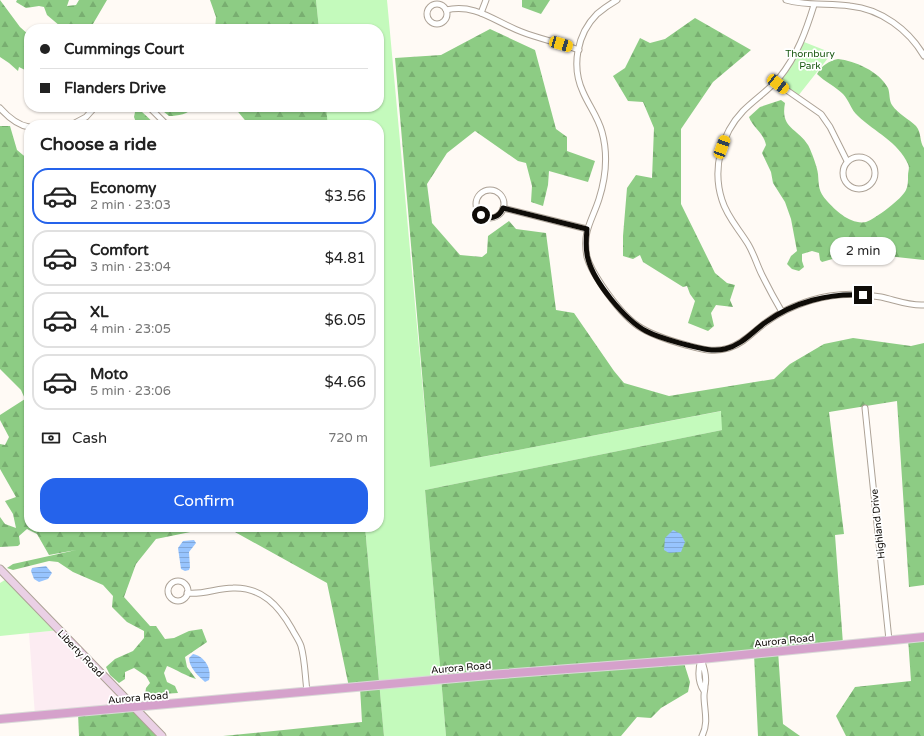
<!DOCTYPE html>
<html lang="en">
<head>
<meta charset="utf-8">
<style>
	:root { --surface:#fff; --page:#f6f6f6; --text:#222; --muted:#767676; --line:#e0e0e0; --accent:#2563eb }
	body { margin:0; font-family:"Varela Round",sans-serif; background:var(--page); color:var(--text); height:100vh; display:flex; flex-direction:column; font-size:15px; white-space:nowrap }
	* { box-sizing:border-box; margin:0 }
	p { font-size:13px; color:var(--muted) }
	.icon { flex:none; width:22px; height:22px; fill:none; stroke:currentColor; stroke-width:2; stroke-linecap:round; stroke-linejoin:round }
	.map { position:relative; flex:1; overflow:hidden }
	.side { position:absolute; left:24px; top:120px; width:360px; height:412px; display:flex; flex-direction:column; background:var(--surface); border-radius:16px; box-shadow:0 1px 3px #0004 }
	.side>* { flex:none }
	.top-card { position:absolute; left:24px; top:24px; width:360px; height:88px; border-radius:16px; box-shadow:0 1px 3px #0004; display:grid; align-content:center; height:88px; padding:0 16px; background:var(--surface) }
	.end { position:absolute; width:18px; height:18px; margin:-9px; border:5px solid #0f0c08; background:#fff; box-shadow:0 0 0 2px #fff }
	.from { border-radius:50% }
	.bubble { position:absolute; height:28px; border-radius:14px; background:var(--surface); box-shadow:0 1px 3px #0004; font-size:13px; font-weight:600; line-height:28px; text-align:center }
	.car { position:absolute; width:12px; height:24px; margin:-12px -6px; border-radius:5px; box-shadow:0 0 3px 1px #0007; background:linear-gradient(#f5c518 24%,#345 0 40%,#f5c518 0 76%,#345 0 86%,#f5c518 0) }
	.top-card b { display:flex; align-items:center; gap:14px; height:38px; font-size:15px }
	.top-card b+b { border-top:1px solid var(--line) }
	.top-card i { width:10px; height:10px; background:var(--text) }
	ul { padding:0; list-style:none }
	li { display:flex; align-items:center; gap:12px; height:56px; margin:0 8px 6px; padding:0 8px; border:2px solid var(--line); border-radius:16px }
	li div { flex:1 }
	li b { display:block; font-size:15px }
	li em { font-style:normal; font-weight:600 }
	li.current { border-color:var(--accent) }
	li>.icon { width:36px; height:36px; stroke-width:1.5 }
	h2 { padding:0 16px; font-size:18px; line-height:48px }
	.pay { display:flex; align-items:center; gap:10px; height:44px; padding:0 16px; font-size:15px }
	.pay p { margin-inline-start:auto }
	.cta { display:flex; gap:8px; margin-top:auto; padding:8px 16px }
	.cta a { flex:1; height:46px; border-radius:16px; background:var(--accent); color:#fff; font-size:16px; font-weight:600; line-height:46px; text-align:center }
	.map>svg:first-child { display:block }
	.commercial { fill:#fcecf2 }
	.green { fill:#c4fabc }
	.forest { fill:url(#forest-firs) }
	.water { fill:url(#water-rules) }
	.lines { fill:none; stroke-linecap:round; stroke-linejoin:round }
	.street-casing { stroke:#ada296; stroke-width:7 }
	.secondary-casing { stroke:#ada296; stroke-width:9 }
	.primary-casing { stroke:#d9d8d7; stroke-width:10 }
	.street { stroke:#fff; stroke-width:5 }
	.secondary { stroke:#ead0e5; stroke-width:7 }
	.primary { stroke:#d5a1cb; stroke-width:8 }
	.route { stroke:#0f0c08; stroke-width:5 }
	.labels { text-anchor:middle; stroke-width:3.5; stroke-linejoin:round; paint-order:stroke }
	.park-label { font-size:10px; fill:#1a5812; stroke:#fff }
	.street-label { font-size:10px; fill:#0f0c08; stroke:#fff }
</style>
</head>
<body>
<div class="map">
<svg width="924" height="736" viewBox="0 0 924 736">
	<defs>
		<pattern id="forest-firs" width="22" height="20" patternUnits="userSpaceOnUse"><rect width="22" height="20" fill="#8dcc84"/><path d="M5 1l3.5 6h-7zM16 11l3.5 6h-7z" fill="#78ae70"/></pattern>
		<pattern id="water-rules" width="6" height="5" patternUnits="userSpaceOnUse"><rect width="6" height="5" fill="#97c4fe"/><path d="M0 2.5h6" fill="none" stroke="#81a7d8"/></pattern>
	</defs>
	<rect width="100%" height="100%" fill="#fffaf5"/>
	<polygon class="commercial" points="60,630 135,707 35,716 29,633"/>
	<g class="green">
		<polygon points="316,0 387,0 430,467 722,411 722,430 425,490 446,736 384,736 365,527 379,527 379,125 328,125 326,107 379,107 379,29 319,29"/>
		<polygon points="804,42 832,53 798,96 783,85 782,77 797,55"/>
		<polygon points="8,578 60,630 0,636 0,583"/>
	</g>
	<g class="forest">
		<polygon points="0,0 20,27 29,35 29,72 19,67 18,71 9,63 0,57"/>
		<polygon points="17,0 69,0 67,6 76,5 79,0 107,0 90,29 58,29 60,26 47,15 44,7 39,6 26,8 16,2"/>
		<polygon points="210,0 316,0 319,29 215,29 216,17"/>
		<polygon points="522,0 550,0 541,14 522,7"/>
		<polygon points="695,18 751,50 713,82 681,129 681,204 715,273 727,283 735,285 730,300 733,307 716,305 711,313 714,326 708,331 688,323 695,301 690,294 687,286 683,287 643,262 640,255 633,259 623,256 623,236 627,188 636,175 652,178 654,128 643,102 628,101 613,76 625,68 640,38 650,43 665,39"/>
		<polygon points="490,29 535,50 556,129 567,137 567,151 595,161 588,182 549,171 548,185 543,206 531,202 532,186 526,163 518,161 475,131 447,153 427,184 432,223 460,255 482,257 487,253 488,236 509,221 516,229 546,233 556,310 574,313 614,371 624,383 669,396 774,379 790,364 824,344 853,338 911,346 924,343 924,585 909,587 897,401 829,412 844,534 835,535 843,644 778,651 783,724 800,736 758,736 754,654 684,663 690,682 688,692 661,708 651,718 637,717 621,736 446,736 425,490 722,430 721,411 430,467 395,58 441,55"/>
		<path d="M 838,59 C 855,61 879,71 888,88 C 890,93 889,101 892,105 C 898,114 909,119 916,126 C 922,133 919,141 924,148 L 924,260 L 887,256 L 843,256 L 822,262 L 820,260 L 819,253 L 812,251 L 802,254 L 802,261 L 804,267 L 799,271 L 792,269 L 787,264 L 791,256 L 797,251 L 791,219 L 785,202 L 773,183 L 771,172 L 762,153 L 766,145 C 764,133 753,128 749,117 L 760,107 L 781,100 L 785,103 C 780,129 798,128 808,145 C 811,150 818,169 818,174 C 819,186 818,191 827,201 C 836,211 851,225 866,222 C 875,219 902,199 906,190 C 908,186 908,181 908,176 C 908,171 910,168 908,164 C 898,142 875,132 858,116 C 851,110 849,100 843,94 C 835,86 825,82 817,74 C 822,65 829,61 838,59 Z"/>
		<path d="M 158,107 L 195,107 C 188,114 178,116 169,116 Z"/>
		<polygon points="234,107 326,107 328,125 249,125"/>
		<polygon points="141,111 156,125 137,125 134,117 135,112"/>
		<path d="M 0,126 L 10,126 L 17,150 L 29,160 L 29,527 L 215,527 L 156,539 L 136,564 L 124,597 L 150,626 L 156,626 L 165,639 L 174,638 L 189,631 L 202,629 L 207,642 L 185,657 L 187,667 L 196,679 C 186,676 177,670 167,666 L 164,673 L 167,682 L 175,686 L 178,693 L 145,695 L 146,688 L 150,683 L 146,676 L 134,668 L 125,672 L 125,679 L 119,683 L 110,675 L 106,667 L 115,659 L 133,651 L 144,638 L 144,631 L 127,622 L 112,607 L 113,596 L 103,585 L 73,572 L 58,562 L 49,561 L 13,570 L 7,568 L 13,564 L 76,550 L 49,555 L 37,534 L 27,529 L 19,536 L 20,544 L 18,546 L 0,547 L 0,517 L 5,524 L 16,528 L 13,514 L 5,501 L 16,497 L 0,469 L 0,444 L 5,445 L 9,437 L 0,420 L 0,415 L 25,399 L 21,390 L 0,369 Z"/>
		<polygon points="226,527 365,527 384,736 223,736 362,722 360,687 349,687 327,583"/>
		<polygon points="924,637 924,736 846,736 836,716 855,687 911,681 908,638"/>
		<polygon points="135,707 162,736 79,736 78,713"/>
	</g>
	<g class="water">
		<polygon points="673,530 681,534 685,542 681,552 669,553 664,550 665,538"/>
		<polygon points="194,540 196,543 189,552 190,567 189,570 185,571 181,569 178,548 183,541"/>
		<polygon points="46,566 52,573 48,579 39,582 34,579 31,571 32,568"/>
		<path d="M 193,654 C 204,656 212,668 209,680 L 205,682 C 198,676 189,667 189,658 Z"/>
	</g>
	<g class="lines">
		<defs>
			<g id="street">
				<path d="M 617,0 C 610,4 603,9 597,14 C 577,34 571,66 583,92 C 589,106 598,117 602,132 C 608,154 606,177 599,199 C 592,221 582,231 587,257 C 590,268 597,278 603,287 C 629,325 642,333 686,345 C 701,349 714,353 729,348 C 744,343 753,332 765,323 C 784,309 807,300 830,296 C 847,293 865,294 881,297 C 895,300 909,306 924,305"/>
				<path d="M 786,0 C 807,6 829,3 850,6 C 881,9 909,30 924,56"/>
				<circle cx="437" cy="14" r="10"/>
				<path d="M 446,10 C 476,3 495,22 522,32 C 540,39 560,43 579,50"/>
				<polyline points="481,13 486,0"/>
				<polyline points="775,82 821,114 830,127 847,161"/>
				<polyline points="149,107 167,125"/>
				<path d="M 0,108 C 8,117 17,125 29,127"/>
				<polyline points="71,125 86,117 95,107"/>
				<circle cx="859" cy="173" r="16"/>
				<circle cx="490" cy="204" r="14"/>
				<polyline points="503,208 587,229"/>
				<path d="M 782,312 C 775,300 768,287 762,275 C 757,265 754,254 748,244 C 739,229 727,217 722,200 C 712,169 721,134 743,111 C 755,99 769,90 779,78 C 797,56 806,31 814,5"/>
				<polyline points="865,408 889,640"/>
				<circle cx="178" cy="591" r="10"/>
				<path d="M 187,593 C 203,595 217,588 233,588 C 262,587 279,606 292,629 C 295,635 299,640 301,646 C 305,660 305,676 307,691"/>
				<path d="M 702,736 C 709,723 704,709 704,696 C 704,692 705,690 705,686 C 707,678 704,667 701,659 C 698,670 697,681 704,691"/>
			</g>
			<polyline id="secondary" points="0,569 162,736"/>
			<polyline id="primary" points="0,719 489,675 701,659 924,637"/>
		</defs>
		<use href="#street" class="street-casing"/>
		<use href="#secondary" class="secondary-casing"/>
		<use href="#primary" class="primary-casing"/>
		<use href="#street" class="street"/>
		<use href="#secondary" class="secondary"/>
		<use href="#primary" class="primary"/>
	</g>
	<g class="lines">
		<path class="route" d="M 481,215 C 490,220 499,218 503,208 L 587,229 C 586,239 585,249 588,259 C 594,282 625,320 646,331 C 659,338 673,341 687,345 C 699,348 712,352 725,349 C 742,345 752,332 766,322 C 794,302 829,293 863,295"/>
	</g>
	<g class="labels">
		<g class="park-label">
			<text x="810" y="57">Thornbury<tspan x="810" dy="12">Park</tspan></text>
		</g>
		<g class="street-label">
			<text transform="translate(877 524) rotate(-96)" y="4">Highland Drive</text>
			<text transform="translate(784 640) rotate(-6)" y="4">Aurora Road</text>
			<text transform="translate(81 653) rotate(46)" y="4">Liberty Road</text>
			<text transform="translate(461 667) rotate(-5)" y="4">Aurora Road</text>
			<text transform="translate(138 697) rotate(-5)" y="4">Aurora Road</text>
		</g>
	</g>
</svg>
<i class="end from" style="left:481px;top:215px"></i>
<i class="end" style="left:863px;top:295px"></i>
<div class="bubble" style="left:830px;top:237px;width:66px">2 min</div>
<i class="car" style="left:561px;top:44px;rotate:106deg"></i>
<i class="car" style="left:778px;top:84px;rotate:128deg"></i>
<i class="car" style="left:722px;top:147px;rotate:20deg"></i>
<div class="top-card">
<b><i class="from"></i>Cummings Court</b>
<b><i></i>Flanders Drive</b>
</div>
<section class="side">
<h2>Choose a ride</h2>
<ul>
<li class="current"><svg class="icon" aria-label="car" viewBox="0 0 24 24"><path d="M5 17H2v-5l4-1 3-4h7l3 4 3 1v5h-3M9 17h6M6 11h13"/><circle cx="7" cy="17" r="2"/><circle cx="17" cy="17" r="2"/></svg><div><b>Economy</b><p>2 min · 23:03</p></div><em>$3.56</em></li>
<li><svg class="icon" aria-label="car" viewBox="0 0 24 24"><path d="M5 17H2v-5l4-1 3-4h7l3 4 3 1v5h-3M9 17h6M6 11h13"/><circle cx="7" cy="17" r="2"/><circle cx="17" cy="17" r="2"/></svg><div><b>Comfort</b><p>3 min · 23:04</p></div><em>$4.81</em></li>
<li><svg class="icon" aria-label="car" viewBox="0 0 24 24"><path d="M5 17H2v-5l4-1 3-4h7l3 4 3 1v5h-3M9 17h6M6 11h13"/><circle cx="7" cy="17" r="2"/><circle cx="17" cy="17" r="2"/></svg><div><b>XL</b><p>4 min · 23:05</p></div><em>$6.05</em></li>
<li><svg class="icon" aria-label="car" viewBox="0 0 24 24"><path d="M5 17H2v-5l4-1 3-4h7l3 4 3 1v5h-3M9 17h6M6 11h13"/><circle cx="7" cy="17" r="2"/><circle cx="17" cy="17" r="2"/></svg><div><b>Moto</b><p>5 min · 23:06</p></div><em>$4.66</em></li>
</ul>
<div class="pay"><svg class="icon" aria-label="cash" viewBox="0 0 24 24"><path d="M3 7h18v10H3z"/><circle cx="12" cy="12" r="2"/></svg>Cash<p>720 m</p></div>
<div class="cta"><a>Confirm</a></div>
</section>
</div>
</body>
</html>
